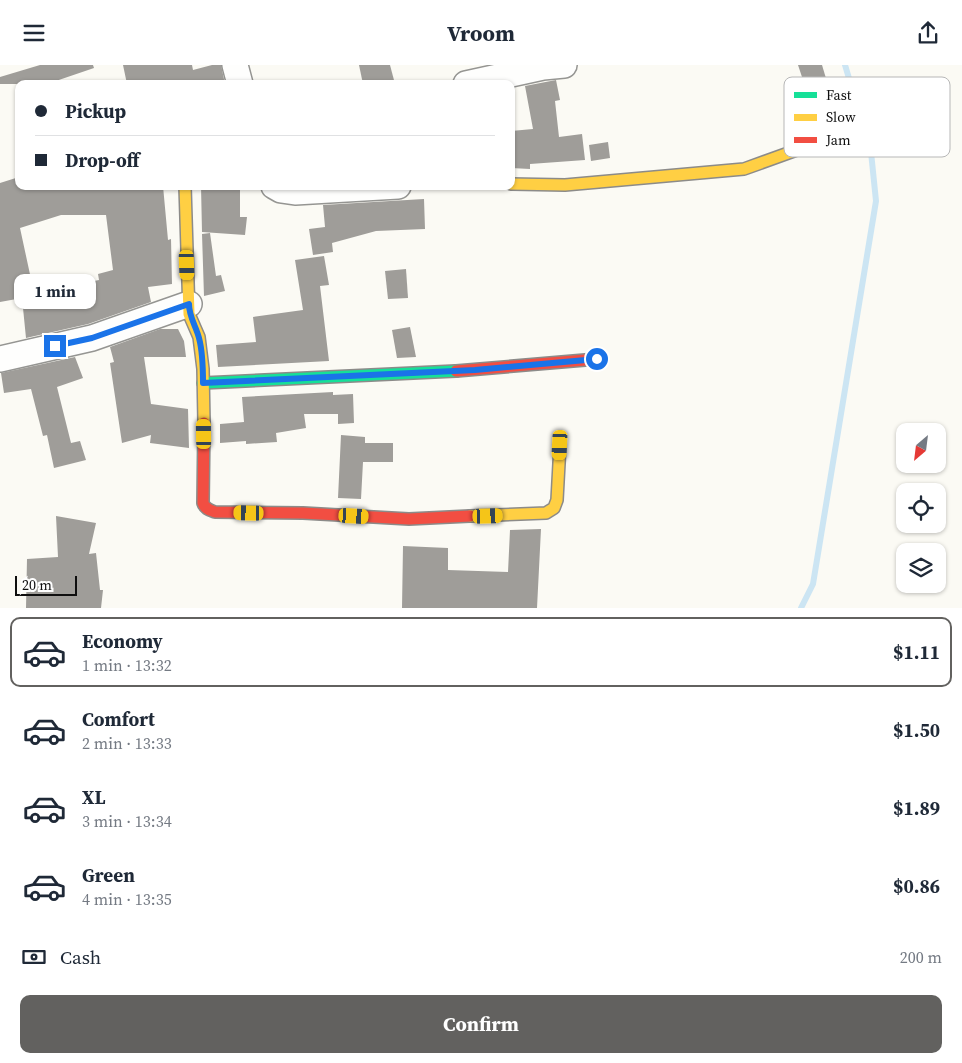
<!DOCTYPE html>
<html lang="en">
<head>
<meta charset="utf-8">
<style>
	:root { --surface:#fff; --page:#f6f6f7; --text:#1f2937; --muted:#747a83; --line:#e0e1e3; --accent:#62615f }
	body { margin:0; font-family:"Source Serif 4",serif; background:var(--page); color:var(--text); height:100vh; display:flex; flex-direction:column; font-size:19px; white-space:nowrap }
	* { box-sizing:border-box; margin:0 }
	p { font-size:16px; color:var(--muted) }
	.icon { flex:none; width:28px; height:28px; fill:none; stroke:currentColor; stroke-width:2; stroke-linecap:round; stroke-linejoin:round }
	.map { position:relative; height:543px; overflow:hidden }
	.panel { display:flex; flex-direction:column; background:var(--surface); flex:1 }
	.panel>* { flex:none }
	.hud { position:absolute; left:15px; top:15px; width:500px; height:110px; border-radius:10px; box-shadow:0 1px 4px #0004; display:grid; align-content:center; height:110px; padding:0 20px; background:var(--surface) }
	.needle { width:32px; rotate:208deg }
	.tools { position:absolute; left:896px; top:358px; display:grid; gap:10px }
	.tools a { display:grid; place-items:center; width:50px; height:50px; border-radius:10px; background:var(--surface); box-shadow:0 1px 4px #0004; font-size:25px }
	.scale { position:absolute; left:15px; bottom:12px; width:62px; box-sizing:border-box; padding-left:5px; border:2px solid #0f0f0f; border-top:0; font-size:14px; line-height:18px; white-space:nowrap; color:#0f0f0f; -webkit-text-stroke:4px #fff; paint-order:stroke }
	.end { position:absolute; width:22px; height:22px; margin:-11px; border:6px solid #1a73e8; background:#fff; box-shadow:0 0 0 2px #fff }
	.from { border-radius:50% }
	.bubble { position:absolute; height:35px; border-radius:10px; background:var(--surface); box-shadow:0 1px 4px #0004; font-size:16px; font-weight:700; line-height:35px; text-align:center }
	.car { position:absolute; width:15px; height:30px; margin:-15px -8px; border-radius:6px; box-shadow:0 0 4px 1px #0007; background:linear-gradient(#f5c518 24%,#345 0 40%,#f5c518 0 76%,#345 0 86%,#f5c518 0) }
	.hud b { display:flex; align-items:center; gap:18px; height:48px; font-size:19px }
	.hud b+b { border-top:1px solid var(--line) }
	.hud i { width:12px; height:12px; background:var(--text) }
	ul { padding:9px 0 0; list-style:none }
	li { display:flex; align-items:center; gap:15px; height:70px; margin:0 10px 8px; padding:0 10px; border:2px solid transparent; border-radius:10px }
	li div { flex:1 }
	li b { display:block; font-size:19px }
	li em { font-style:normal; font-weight:700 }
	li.on { border-color:var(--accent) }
	li>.icon { width:45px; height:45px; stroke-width:1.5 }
	.pay { display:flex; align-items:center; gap:12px; height:55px; padding:0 20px; font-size:19px }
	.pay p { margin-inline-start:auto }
	.action { display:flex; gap:10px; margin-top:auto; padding:10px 20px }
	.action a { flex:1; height:58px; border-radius:10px; background:var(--accent); color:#fff; font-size:20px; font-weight:700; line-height:58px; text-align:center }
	header { display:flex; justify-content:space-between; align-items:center; height:65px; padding:0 20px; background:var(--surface); font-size:22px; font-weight:700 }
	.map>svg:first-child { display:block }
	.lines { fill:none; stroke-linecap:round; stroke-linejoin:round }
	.stream { stroke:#cce5f3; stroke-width:6 }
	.building { fill:#9f9d99; fill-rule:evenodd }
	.street-casing { stroke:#959592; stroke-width:28 }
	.fast-casing { stroke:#8c8b89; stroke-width:14 }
	.slow-casing { stroke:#8c8b89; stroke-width:14 }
	.jam-casing { stroke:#8c8b89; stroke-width:14 }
	.street { stroke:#fefefd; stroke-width:25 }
	.fast { stroke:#16e098; stroke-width:11 }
	.slow { stroke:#ffcf43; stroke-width:11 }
	.jam { stroke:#f24e42; stroke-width:11 }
	.route { stroke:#1a73e8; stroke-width:6 }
	.key { fill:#fff; stroke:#b7b7b7; stroke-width:1 }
	.key-label { font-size:14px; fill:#0f0f0f }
</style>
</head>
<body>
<header><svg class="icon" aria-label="menu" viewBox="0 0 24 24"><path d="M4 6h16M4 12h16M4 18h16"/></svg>Vroom<svg class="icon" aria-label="share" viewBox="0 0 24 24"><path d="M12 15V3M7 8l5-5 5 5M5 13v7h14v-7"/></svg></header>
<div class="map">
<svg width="962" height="543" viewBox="0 0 962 543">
	<rect width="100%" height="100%" fill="#fbfaf4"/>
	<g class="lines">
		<polyline class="stream" points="801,543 813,519 876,136 871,87 845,0"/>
	</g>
	<g class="building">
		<polygon points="40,0 93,0 94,3 47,19 0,19 0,12"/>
		<polygon points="123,0 192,0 193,5 212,0 221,0 225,19 127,19"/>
		<polygon points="359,0 390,0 395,19 363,19"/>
		<polygon points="798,0 822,0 828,20 807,27"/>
		<polygon points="556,15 560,35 555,36 559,72 582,69 585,95 530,99 530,104 511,103 511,66 533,64 525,21"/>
		<polygon points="608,77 610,93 591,96 589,80"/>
		<path d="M 19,112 L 19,121 L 163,121 L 168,175 L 171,174 L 172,219 L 148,222 L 151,237 L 88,259 L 26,273 L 22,233 L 0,237 L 0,118 ZM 61,150 L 106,150 L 113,205 L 98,209 L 99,215 L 84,218 L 85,222 L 46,230 L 43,212 L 31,214 L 20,163 Z"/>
		<polygon points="201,121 240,121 240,152 247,152 245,170 202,167"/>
		<polygon points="424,134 425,164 376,166 332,178 333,187 313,190 309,164 325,162 323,140"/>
		<polygon points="210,168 216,211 221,210 225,226 204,231 202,169"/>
		<polygon points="324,191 329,220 320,221 329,296 218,302 216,280 256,277 253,252 303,245 295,195"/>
		<polygon points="406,204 408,233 388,234 385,206"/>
		<polygon points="410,262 416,292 397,293 392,265"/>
		<polygon points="160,264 178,264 184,276 186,292 144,292 151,339 188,344 189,383 150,378 151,370 122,378 110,298 114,297 110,282"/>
		<polygon points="75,292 83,313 57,322 71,378 80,376 86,395 54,403 47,370 43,371 31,324 4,328 1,308"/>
		<polygon points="333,327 333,330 353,329 354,358 338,359 338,349 304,349 306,363 276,368 277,377 246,379 246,376 220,378 220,359 244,357 242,332"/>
		<polygon points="341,370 365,372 365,378 393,378 393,397 363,397 361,434 338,433"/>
		<polygon points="56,451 96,458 89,489 96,488 100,525 103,525 101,543 26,543 27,494 58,492"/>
		<polygon points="541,464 537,543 402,543 403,481 448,483 448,505 508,507 510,465"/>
	</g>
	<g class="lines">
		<defs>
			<g id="street">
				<polyline points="235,0 240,19"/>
				<polyline points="466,19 543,2 564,0"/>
				<polyline points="274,121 281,125 295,127 398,121"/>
				<polyline points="0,294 92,273 189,239"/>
			</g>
			<polyline id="fast" points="203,318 456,306"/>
			<g id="slow">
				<polyline points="511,119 565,120 744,104 844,68"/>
				<polyline points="185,121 189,249 199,272 203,304 204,358"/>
				<polyline points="470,451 546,448 554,443 557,435 560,380"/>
			</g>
			<g id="jam">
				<polyline points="456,306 597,294"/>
				<path d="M 204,358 L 203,438 C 205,444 210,445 215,447 L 303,448 L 409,454 L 470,451"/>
			</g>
		</defs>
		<use href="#street" class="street-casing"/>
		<use href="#fast" class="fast-casing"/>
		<use href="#slow" class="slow-casing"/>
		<use href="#jam" class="jam-casing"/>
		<use href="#street" class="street"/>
		<use href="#fast" class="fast"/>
		<use href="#slow" class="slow"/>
		<use href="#jam" class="jam"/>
	</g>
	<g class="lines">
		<path class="route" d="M 55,281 L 92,273 L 189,239 C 189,252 196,261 199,273 C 203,288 203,303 203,318 L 475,305 L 597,294"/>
	</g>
	<rect x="784" y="12" width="166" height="80" rx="8" class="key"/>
	<rect x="794" y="27" width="23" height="6" fill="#16e098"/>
	<rect x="794" y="49" width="23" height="7" fill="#ffcf43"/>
	<rect x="794" y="72" width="23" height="6" fill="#f24e42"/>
	<g class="key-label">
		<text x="826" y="35">Fast</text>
		<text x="826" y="57">Slow</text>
		<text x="826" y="80">Jam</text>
	</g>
</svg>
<div class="tools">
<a><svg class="needle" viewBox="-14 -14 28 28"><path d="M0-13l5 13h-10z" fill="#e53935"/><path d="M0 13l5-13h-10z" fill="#747a83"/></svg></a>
<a><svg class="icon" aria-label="locate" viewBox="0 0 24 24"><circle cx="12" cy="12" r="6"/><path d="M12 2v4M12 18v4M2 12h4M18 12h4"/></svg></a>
<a><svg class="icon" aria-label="layers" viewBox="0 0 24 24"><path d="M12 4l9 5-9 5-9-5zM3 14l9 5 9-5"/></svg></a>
</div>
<div class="scale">20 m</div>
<i class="end from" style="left:597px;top:294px"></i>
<i class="end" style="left:55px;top:281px"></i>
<div class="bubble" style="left:14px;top:209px;width:82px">1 min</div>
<i class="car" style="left:187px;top:200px;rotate:178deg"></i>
<i class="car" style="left:204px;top:369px;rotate:359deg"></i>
<i class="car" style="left:560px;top:380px;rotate:183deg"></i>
<i class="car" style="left:249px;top:448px;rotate:271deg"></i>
<i class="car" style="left:354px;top:451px;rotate:93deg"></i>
<i class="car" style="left:488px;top:451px;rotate:88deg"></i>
<div class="hud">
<b><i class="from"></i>Pickup</b>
<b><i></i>Drop-off</b>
</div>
</div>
<section class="panel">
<ul>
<li class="on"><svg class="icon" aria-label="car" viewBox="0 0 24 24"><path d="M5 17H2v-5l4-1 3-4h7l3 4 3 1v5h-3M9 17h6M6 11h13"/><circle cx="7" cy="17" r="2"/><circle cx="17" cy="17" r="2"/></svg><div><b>Economy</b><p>1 min · 13:32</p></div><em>$1.11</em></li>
<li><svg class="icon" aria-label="car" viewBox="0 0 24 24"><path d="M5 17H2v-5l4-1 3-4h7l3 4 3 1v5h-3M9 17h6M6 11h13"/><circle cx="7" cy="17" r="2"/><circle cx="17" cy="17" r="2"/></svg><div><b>Comfort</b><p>2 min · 13:33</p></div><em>$1.50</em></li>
<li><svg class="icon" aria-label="car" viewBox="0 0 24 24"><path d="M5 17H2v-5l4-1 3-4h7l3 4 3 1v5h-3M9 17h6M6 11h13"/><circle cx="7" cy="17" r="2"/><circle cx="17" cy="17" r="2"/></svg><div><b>XL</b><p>3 min · 13:34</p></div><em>$1.89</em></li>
<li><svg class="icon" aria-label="car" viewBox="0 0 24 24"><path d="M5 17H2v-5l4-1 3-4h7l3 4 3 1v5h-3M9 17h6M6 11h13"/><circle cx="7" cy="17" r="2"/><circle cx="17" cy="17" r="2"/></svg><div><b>Green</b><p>4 min · 13:35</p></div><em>$0.86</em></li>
</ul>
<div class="pay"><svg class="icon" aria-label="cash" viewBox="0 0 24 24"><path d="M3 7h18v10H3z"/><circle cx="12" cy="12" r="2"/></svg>Cash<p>200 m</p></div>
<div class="action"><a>Confirm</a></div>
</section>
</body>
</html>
